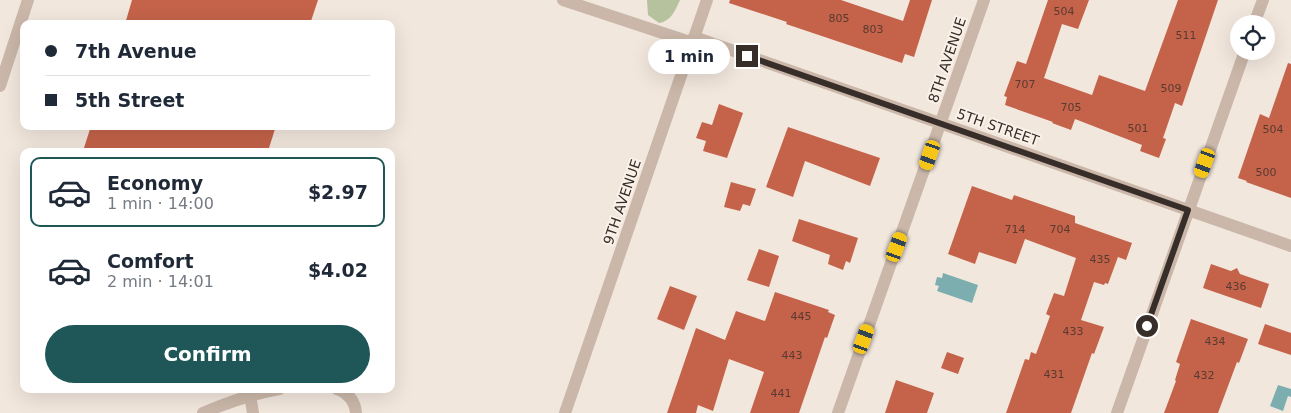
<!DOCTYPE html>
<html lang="en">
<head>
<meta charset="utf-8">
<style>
	:root { --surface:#fff; --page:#f6f6f7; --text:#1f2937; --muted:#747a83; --line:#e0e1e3; --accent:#1f5658 }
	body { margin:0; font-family:"DejaVu Sans",sans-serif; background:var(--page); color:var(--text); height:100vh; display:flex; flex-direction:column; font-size:19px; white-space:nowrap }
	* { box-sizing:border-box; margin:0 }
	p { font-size:16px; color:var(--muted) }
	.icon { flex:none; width:28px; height:28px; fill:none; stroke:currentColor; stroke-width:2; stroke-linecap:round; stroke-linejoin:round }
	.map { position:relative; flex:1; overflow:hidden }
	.sheet { position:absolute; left:20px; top:148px; width:375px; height:245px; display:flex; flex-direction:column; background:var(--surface); border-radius:10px; box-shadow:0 5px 20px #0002 }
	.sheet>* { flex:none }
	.top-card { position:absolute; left:20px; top:20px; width:375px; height:110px; border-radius:10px; box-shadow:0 5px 20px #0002; display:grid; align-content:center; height:110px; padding:0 25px; background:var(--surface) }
	.fabs { position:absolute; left:1230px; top:15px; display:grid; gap:10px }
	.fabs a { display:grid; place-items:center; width:45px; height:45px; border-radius:50%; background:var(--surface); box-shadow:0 5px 20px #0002; font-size:25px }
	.end { position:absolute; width:22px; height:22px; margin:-11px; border:6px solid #372d29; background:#fff; box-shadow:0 0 0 2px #fff }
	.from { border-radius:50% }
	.bubble { position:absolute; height:35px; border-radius:18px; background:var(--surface); box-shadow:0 5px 20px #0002; font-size:16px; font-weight:600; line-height:35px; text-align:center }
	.car { position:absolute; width:15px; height:30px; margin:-15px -8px; border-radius:6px; box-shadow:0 0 4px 1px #0007; background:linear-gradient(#f5c518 24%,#345 0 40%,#f5c518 0 76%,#345 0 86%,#f5c518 0) }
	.top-card b { display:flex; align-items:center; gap:18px; height:48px; font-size:19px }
	.top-card b+b { border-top:1px solid var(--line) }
	.top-card i { width:12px; height:12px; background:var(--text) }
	ul { padding:9px 0 0; list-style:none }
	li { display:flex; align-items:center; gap:15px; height:70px; margin:0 10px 8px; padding:0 15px; border:2px solid transparent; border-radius:10px }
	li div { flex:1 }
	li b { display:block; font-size:19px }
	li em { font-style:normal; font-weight:600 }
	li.selected { border-color:var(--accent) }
	li>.icon { width:45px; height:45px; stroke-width:1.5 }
	.action { display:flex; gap:10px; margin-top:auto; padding:10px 25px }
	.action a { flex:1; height:58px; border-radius:30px; background:var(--accent); color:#fff; font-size:20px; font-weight:600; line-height:58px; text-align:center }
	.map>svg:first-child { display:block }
	.green { fill:#b6c19d }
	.water { fill:#7caeaf }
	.building { fill:#c46349 }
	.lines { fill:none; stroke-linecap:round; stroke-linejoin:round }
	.minor { stroke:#cab7a9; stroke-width:12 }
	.route { stroke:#372d29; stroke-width:6 }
	.labels { text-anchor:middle; stroke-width:4; stroke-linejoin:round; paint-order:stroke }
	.number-label { font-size:11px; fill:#5a3a31 }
	.street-label { font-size:14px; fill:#372d29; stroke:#faf2e9 }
</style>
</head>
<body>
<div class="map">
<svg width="1291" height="413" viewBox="0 0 1291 413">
	<rect width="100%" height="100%" fill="#f2e7dd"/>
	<path class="green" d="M 647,0 L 680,0 C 675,11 671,21 659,23 L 648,15 Z"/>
	<g class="water">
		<polygon points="943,273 978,285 972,303 937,291 939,286 935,285 937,277 942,278"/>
		<polygon points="1278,385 1291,389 1291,397 1288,396 1283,411 1270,406"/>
	</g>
	<g class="building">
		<polygon points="132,0 318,0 310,24 125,24"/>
		<polygon points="730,0 841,0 903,21 910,0 932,0 914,57 905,54 902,63 786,24 787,22 729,3"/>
		<polygon points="1048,0 1089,0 1078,29 1062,24 1044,78 1092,95 1099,75 1145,91 1178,0 1218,0 1182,106 1175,103 1163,138 1166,139 1159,158 1140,151 1142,145 1075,119 1071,130 1052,123 1053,122 1005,105 1007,97 1004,96 1017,61 1026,64"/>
		<polygon points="1288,63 1291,64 1291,198 1246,182 1247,181 1238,178 1260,114 1269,118"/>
		<polygon points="719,104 743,113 727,158 703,151 706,141 696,138 702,122 712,125"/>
		<polygon points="91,126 276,126 268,151 83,151"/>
		<polygon points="788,127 880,158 870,186 805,161 793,197 766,187"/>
		<polygon points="731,182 756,189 750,206 743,204 740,211 724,207"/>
		<polygon points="972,186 1012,200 1014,195 1075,216 1075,223 1132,243 1126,260 1118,257 1108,284 1105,283 1104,285 1094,282 1081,320 1104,327 1094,354 1092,353 1071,413 1006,413 1025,359 1029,360 1031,352 1036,354 1050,316 1046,314 1054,293 1064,296 1076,258 1025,239 1016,264 979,252 975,264 948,254"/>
		<polygon points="799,219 858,238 850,263 846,261 843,270 828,264 830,255 792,241"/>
		<polygon points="759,249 779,256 769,287 747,280"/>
		<polygon points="1211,264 1231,271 1237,268 1240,274 1269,284 1261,308 1203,288"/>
		<polygon points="670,286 697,296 684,330 657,319"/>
		<polygon points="775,292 829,310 828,312 835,315 827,338 825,337 799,413 750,413 764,372 729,359 713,411 698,405 696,413 667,413 696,328 725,340 736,311 765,321"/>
		<polygon points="1191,319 1248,339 1239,363 1237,362 1218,413 1164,413 1176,381 1175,380 1180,364 1176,362"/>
		<polygon points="1265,324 1291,333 1291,355 1258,344"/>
		<polygon points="947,352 964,358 958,374 941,368"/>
		<polygon points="896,380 934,393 927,413 885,413"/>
	</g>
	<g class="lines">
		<g class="minor">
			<polyline points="563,0 693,43"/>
			<polyline points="1254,24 1263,0"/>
			<polyline points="694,37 1291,246"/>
			<polyline points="0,86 28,0"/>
			<path d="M 337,389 C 348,393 355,401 356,413"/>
			<polyline points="250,395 253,413"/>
			<path d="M 203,413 C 228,402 252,394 279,389"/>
			<polyline points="565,413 707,0"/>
			<polyline points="838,413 984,0"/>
			<polyline points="1117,413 1245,51"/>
		</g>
	</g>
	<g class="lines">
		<polyline class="route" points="747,56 1188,210 1147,326"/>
	</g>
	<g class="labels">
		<g class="number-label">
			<text x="1064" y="15">504</text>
			<text x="839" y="22">805</text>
			<text x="873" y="33">803</text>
			<text x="1186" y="39">511</text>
			<text x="1025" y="88">707</text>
			<text x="1171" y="92">509</text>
			<text x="1071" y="111">705</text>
			<text x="1138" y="132">501</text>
			<text x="1273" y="133">504</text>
			<text x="1266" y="176">500</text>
			<text x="1015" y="233">714</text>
			<text x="1060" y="233">704</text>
			<text x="1100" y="263">435</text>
			<text x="1236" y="290">436</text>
			<text x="801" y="320">445</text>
			<text x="1073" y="335">433</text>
			<text x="1215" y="345">434</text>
			<text x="792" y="359">443</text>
			<text x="1054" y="378">431</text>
			<text x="1204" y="379">432</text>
			<text x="781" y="397">441</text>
		</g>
		<g class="street-label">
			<text transform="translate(947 60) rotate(-71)" y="5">8TH AVENUE</text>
			<text transform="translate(998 127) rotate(19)" y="5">5TH STREET</text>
			<text transform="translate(622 202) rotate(-71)" y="5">9TH AVENUE</text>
		</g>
	</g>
</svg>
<div class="fabs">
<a><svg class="icon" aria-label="locate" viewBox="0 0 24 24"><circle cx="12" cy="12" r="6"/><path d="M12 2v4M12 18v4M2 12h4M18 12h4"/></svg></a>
</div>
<i class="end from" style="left:1147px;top:326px"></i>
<i class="end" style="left:747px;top:56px"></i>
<div class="bubble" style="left:648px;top:39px;width:82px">1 min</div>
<i class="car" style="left:930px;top:155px;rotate:199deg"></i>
<i class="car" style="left:1205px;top:163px;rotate:200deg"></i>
<i class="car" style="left:897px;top:247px;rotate:20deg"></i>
<i class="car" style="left:864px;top:339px;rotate:20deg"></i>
<div class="top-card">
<b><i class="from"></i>7th Avenue</b>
<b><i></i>5th Street</b>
</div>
<section class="sheet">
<ul>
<li class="selected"><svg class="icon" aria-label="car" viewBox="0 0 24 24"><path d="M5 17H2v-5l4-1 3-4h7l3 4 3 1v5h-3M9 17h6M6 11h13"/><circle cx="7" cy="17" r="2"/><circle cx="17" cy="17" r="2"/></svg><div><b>Economy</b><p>1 min · 14:00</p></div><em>$2.97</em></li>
<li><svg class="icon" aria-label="car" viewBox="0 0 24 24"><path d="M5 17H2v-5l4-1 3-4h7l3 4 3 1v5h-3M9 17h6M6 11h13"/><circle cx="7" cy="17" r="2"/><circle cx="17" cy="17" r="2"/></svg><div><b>Comfort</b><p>2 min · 14:01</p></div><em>$4.02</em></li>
</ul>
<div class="action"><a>Confirm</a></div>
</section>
</div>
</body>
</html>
